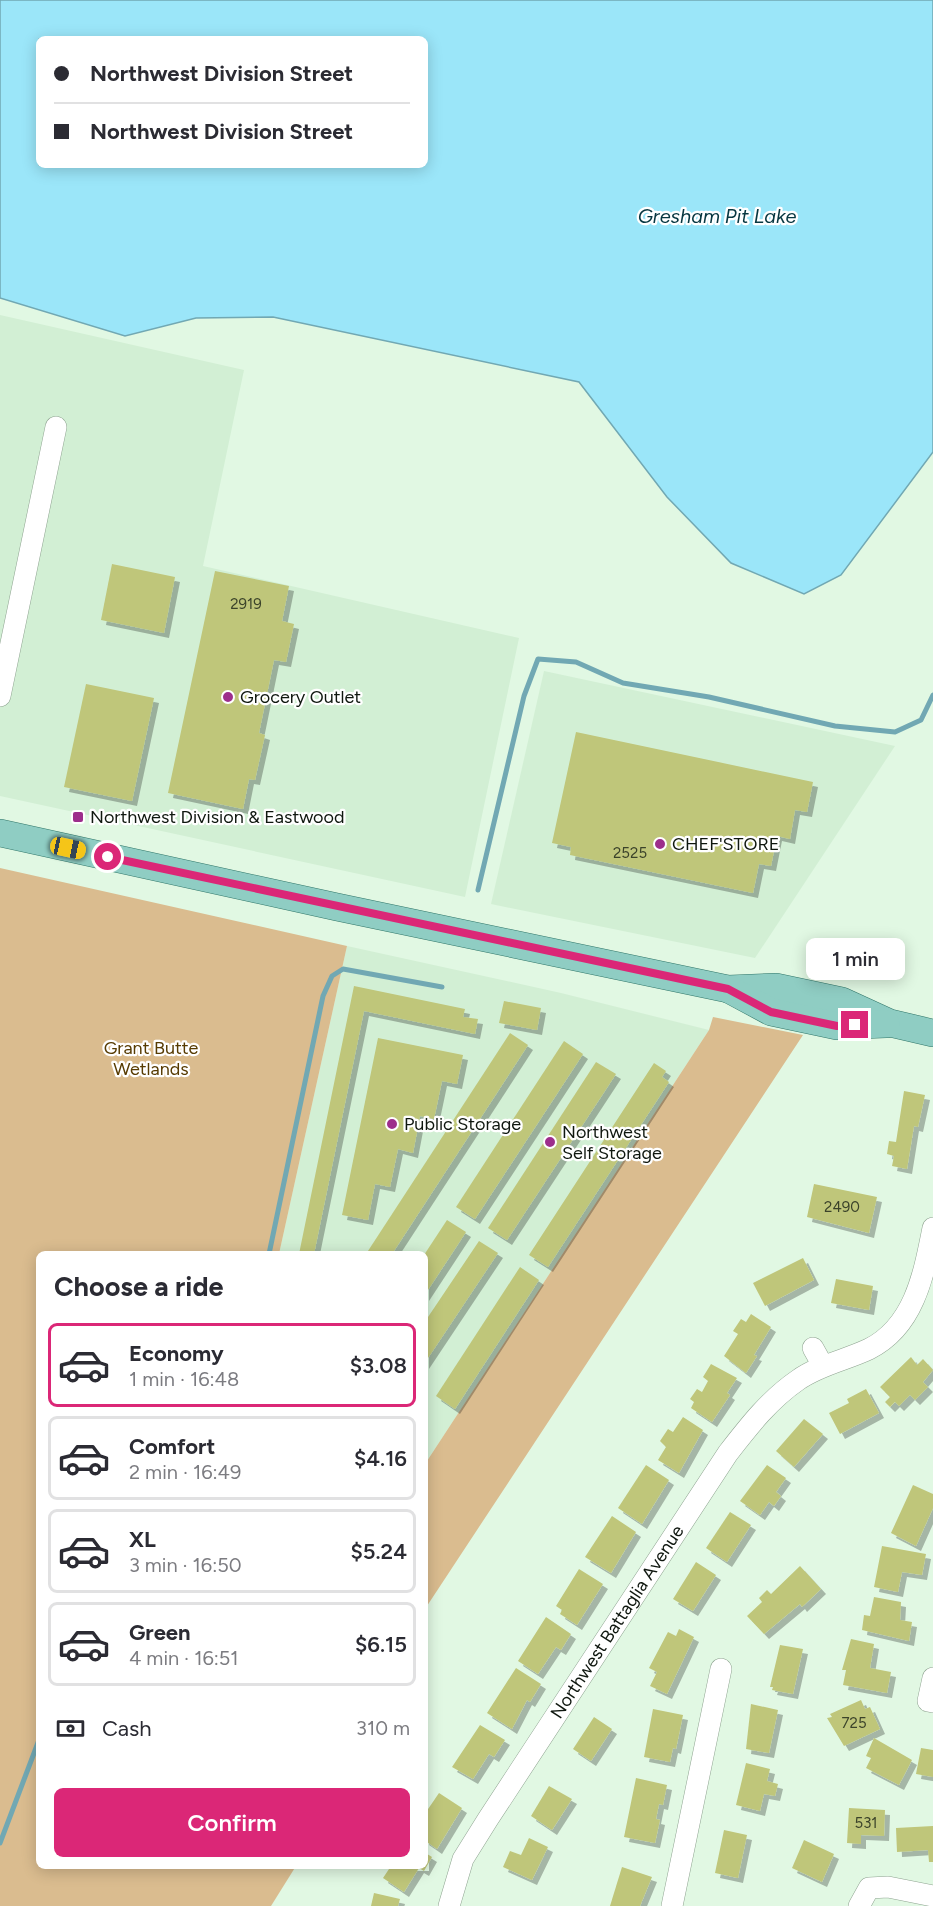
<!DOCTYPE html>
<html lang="en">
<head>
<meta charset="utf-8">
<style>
	:root { --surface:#fff; --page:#f2f2f3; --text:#2b2b33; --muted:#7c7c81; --line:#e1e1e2; --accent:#db2777 }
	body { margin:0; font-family:Figtree,sans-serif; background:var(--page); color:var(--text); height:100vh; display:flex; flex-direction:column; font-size:22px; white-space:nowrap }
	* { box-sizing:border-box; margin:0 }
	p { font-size:20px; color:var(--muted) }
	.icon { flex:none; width:33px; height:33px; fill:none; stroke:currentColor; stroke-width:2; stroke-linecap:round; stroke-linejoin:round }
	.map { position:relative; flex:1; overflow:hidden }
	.side { position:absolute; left:36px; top:1251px; width:392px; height:618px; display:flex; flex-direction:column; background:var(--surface); border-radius:9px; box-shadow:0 3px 15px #0003 }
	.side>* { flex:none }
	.guide { position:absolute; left:36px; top:36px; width:392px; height:132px; border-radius:9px; box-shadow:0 3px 15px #0003; display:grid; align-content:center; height:132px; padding:0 18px; background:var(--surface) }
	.end { position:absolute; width:27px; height:27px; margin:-14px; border:8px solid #db2777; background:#fff; box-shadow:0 0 0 3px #fff }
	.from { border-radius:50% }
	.bubble { position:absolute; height:42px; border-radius:9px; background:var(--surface); box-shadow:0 3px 15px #0003; font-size:20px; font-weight:600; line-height:42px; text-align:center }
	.car { position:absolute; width:18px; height:36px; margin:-18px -9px; border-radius:8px; box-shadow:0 0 4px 2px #0007; background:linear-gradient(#f5c518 24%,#345 0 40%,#f5c518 0 76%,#345 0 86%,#f5c518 0) }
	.guide b { display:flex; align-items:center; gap:21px; height:57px; font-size:22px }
	.guide b+b { border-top:2px solid var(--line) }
	.guide i { width:15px; height:15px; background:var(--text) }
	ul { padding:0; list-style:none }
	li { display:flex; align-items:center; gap:18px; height:84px; margin:0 12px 9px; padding:0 6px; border:3px solid var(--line); border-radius:9px }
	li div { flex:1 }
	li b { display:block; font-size:22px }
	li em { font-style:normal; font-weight:600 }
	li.active { border-color:var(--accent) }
	li>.icon { width:54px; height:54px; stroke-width:1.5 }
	h2 { padding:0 18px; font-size:27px; line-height:72px }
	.pay { display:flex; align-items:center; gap:15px; height:66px; padding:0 18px; font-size:22px }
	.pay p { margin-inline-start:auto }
	.button { display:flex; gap:12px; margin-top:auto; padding:12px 18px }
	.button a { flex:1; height:69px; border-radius:9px; background:var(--accent); color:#fff; font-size:24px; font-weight:600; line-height:69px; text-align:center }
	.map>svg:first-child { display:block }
	.built { fill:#d2efd4 }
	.green { fill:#dabc8f }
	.water { fill:#9be6f9; stroke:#71a8b3; stroke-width:1.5; fill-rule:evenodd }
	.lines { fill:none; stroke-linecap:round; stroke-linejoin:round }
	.stream { stroke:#71a8b3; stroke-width:5 }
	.building { fill:#bfc67a; filter:url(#shadow) }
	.minor-casing { stroke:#8ea390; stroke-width:22 }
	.major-casing { stroke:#32776a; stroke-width:28 }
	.minor { stroke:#fff; stroke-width:21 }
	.major { stroke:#8fcdc3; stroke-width:27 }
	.route { stroke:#db2777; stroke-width:8 }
	.poi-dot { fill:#9d2e8c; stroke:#fff; stroke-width:2 }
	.labels { text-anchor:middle; stroke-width:4.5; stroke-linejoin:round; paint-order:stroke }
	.number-label { font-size:15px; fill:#3b432a }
	.poi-label { font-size:18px; fill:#0f170f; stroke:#fff; text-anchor:start }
	.park-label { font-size:18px; fill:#573b02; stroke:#fff }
	.street-label { font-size:18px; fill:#0f170f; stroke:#fff }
	.water-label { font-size:20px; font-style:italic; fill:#073741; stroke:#fff }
</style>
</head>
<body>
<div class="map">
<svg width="933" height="1906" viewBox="0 0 933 1906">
	<defs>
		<filter id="shadow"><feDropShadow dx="5" dy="5" stdDeviation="0" flood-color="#0004"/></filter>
	</defs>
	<rect width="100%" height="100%" fill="#e1f8e3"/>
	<g class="built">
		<polygon points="0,315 244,370 203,566 519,638 465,897 0,796"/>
		<polygon points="544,671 895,746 755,958 491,904"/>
		<polygon points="347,946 561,993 709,1030 425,1464 424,1254 279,1254"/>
	</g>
	<g class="green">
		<polygon points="0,868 347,946 279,1254 39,1254 39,1866 296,1866 271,1906 0,1906"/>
		<polygon points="713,1017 803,1035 425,1609 425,1464 709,1030"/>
	</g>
	<path class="water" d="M 0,0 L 933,0 L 933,452 L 841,575 L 804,594 L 731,563 L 667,497 L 579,382 L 273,317 L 196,318 L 125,336 L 0,298 ZM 39,39 L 424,39 L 424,165 L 39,165 Z"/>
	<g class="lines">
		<g class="stream">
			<polyline points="478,890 524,696 538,659 576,662 623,683 709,697 835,726 895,732 921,720 933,695"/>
			<polyline points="269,1254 323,996 332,976 343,969 442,987"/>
			<polyline points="0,1843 39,1740"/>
		</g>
	</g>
	<g class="building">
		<polygon points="112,564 175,577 164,633 101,620"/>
		<polygon points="215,571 289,586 282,621 294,624 286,662 274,660 259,733 265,735 255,780 249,779 243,809 168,793"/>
		<polygon points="86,684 154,698 132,801 64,787"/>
		<polygon points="576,732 813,782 807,812 795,810 790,839 777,836 771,866 759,864 753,893 570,855 571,847 552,843"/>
		<polygon points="354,986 465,1009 463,1017 478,1019 475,1034 364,1011 314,1254 299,1254"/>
		<polygon points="504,1001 541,1008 537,1030 499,1023"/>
		<polygon points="510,1033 528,1045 392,1254 366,1254"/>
		<polygon points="378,1038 463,1055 457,1084 442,1081 434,1119 420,1116 413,1153 398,1149 390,1187 375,1184 368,1220 342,1215"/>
		<polygon points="564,1041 583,1054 475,1219 456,1207"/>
		<polygon points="596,1062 616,1074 507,1240 488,1228"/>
		<polygon points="654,1063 666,1071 662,1077 669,1082 548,1267 529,1255"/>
		<polygon points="904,1091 925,1095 918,1127 914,1126 907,1169 892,1166 894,1156 887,1154 889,1141 896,1142"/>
		<polygon points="814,1184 877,1197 869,1233 807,1217"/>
		<polygon points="447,1220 466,1232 424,1296 424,1255"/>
		<polygon points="479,1241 498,1253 424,1364 424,1323"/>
		<polygon points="803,1258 814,1280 765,1306 753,1283"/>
		<polygon points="520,1267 539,1280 455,1409 436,1396"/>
		<polygon points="836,1279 873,1286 869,1310 831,1303"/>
		<polygon points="751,1314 771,1327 754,1355 757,1356 746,1373 724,1356 738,1334 733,1331 741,1319 746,1322"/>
		<polygon points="911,1357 917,1365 923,1359 933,1370 923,1382 928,1387 915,1400 910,1395 899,1406 895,1402 890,1407 885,1402 890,1397 880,1387"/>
		<polygon points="711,1364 737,1378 727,1393 730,1395 712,1422 691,1408 694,1402 690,1399 697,1389 702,1392 708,1381 703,1377"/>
		<polygon points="866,1389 879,1413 840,1434 829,1413 849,1403 847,1399"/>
		<polygon points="683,1417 703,1430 679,1473 658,1460 666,1447 660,1441 668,1429 673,1432"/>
		<polygon points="804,1419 823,1434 794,1467 776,1451"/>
		<polygon points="646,1465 669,1480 642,1524 618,1508"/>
		<polygon points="767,1465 786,1478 776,1492 781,1496 774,1506 769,1502 760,1515 740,1501"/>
		<polygon points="913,1485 933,1494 933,1508 916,1546 891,1533"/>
		<polygon points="730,1512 751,1525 727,1562 706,1548"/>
		<polygon points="612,1516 636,1532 611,1573 585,1557"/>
		<polygon points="882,1546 926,1554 922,1575 902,1572 898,1592 874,1587"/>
		<polygon points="696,1562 716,1575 693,1611 673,1599"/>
		<polygon points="800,1566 821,1589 802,1607 800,1604 764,1634 747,1616 762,1602 759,1598 767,1590 771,1594"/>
		<polygon points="579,1569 603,1584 577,1625 560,1614 562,1610 556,1606"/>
		<polygon points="874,1597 901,1602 900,1620 912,1622 909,1641 862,1630 864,1615 870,1616"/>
		<polygon points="546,1617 571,1634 561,1650 556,1647 538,1674 518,1661"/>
		<polygon points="679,1629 694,1637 667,1694 650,1686 657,1672 649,1668 668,1632 676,1636"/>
		<polygon points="851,1639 874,1644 870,1668 891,1672 887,1693 843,1685 846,1670 842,1670"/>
		<polygon points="780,1645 803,1649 793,1694 772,1690 773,1687 770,1687"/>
		<polygon points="516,1668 541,1684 530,1702 527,1700 512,1729 487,1713"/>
		<polygon points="861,1700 865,1709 870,1707 880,1729 844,1746 827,1718 832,1717 830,1714"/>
		<polygon points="751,1704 778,1710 769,1753 746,1749"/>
		<polygon points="653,1709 683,1715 676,1749 673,1748 670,1762 644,1757"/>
		<polygon points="594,1717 612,1729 591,1761 573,1749"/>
		<polygon points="480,1725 505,1740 494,1757 489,1754 473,1779 452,1767"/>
		<polygon points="874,1738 912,1760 899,1785 866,1768 871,1758 866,1756"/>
		<polygon points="921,1748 933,1750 933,1777 916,1774"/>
		<polygon points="746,1763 770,1769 767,1781 778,1784 775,1796 764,1794 760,1811 736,1805"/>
		<polygon points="636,1778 667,1785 663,1805 659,1804 656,1819 660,1820 655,1843 624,1837"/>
		<polygon points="549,1786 572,1799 552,1830 531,1816"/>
		<polygon points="439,1793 462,1808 437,1849 424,1840 424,1815"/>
		<polygon points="849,1808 885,1810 884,1836 861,1835 861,1844 847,1843"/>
		<polygon points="933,1826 933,1862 929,1862 928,1850 897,1852 896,1828"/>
		<polygon points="724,1830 747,1835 738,1878 715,1873"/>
		<polygon points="529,1838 548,1847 532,1880 503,1867 510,1851 521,1855"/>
		<polygon points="804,1840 834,1854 822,1882 792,1868"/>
		<polygon points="424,1852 432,1857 424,1871 419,1868 404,1892 383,1878 391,1866 424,1866"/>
		<polygon points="622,1867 652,1877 640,1906 610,1906"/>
		<polygon points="374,1893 400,1899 398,1906 371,1906"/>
	</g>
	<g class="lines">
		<defs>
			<g id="minor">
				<polyline points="0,696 56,427"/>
				<polyline points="813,1348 823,1366"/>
				<polyline points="933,1678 928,1701 933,1702"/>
				<path id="s1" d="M 449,1906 L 463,1859 L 488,1819 L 728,1453 C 749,1426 769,1400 798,1380 C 819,1365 846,1360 869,1349 C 915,1326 924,1273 933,1228"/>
				<polyline points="672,1906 721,1669"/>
				<polyline points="859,1906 869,1888 888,1887 933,1896"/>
			</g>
			<g id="major">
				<polyline points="0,833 337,907 728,989 776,987 842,1001 890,1023 933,1033"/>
				<polyline points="730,990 771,1012 837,1026 886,1024"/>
			</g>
		</defs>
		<use href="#minor" class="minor-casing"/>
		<use href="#major" class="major-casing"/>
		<use href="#minor" class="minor"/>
		<use href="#major" class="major"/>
	</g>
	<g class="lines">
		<polyline class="route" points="108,857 728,989 771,1012 837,1026 855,1025"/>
	</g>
	<g class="poi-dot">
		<circle cx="228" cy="697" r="6"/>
		<rect x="72" y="811" width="12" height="12" rx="3"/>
		<circle cx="660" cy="844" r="6"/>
		<circle cx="392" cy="1124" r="6"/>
		<circle cx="550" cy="1142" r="6"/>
	</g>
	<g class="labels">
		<g class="number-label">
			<text x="246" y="609">2919</text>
			<text x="630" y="858">2525</text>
			<text x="842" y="1212">2490</text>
			<text x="854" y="1728">725</text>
			<text x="866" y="1828">531</text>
		</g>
		<g class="poi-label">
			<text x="240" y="703">Grocery Outlet</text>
			<text x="90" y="823">Northwest Division &amp; Eastwood</text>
			<text x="672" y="850">CHEF'STORE</text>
			<text x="404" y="1130">Public Storage</text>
			<text x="562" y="1138">Northwest<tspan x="562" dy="21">Self Storage</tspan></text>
		</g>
		<g class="park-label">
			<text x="151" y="1054">Grant Butte<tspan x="151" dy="21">Wetlands</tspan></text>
		</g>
		<g class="street-label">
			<text dy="6" stroke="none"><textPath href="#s1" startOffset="332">Northwest Battaglia Avenue</textPath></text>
		</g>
		<g class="water-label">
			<text x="717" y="223">Gresham Pit Lake</text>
		</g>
	</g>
</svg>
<i class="end from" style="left:108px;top:857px"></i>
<i class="end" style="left:855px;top:1025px"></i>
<div class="bubble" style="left:806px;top:938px;width:99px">1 min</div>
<i class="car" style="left:68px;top:848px;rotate:102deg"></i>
<div class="guide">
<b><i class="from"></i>Northwest Division Street</b>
<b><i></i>Northwest Division Street</b>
</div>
<section class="side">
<h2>Choose a ride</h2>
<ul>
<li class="active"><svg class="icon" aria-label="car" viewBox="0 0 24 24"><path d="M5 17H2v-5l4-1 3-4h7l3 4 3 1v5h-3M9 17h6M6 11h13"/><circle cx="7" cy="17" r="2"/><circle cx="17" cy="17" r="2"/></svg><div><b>Economy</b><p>1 min · 16:48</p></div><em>$3.08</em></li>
<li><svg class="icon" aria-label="car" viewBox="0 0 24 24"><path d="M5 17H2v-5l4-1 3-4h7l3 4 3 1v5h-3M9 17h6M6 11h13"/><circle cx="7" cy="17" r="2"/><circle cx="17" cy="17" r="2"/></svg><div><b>Comfort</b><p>2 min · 16:49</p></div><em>$4.16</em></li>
<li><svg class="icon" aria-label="car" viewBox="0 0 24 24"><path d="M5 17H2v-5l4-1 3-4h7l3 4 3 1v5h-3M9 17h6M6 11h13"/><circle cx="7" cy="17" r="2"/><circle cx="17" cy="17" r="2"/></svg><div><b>XL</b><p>3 min · 16:50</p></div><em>$5.24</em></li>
<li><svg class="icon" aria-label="car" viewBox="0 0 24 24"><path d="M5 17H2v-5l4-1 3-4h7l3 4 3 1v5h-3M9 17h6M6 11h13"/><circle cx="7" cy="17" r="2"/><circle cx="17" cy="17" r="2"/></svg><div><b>Green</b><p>4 min · 16:51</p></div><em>$6.15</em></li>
</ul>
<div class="pay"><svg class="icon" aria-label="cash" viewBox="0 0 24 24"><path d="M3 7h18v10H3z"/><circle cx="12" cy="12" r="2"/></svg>Cash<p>310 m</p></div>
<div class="button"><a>Confirm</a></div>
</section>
</div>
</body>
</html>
